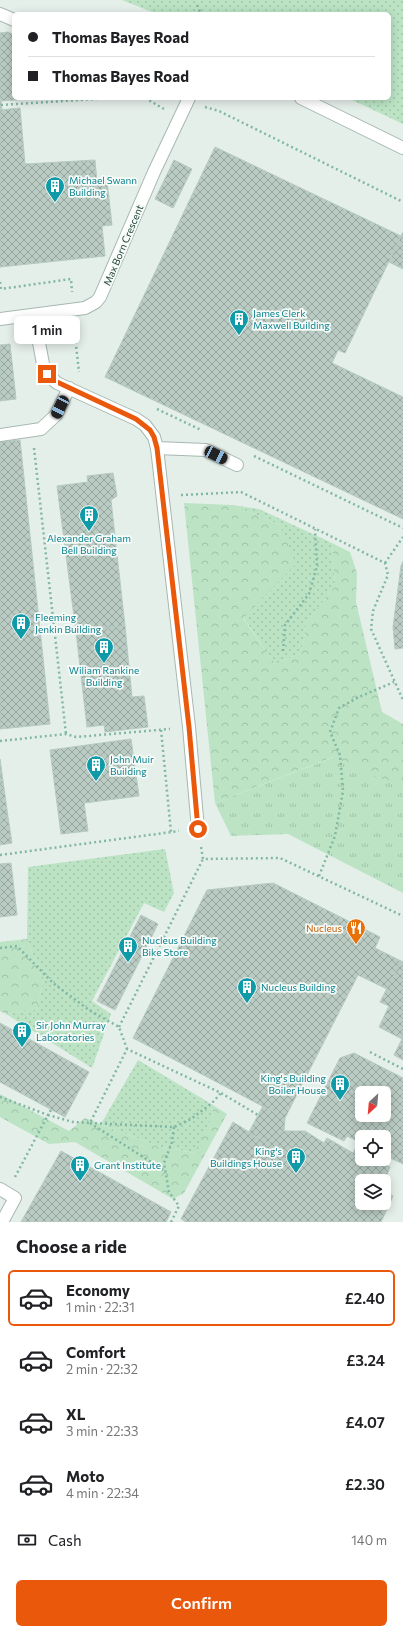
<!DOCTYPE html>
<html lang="en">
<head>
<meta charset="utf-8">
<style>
	:root { --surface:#fff; --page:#f2f2f2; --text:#202124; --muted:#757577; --line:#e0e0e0; --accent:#ea580c }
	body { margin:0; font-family:Commissioner,sans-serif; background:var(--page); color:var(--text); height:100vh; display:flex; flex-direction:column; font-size:15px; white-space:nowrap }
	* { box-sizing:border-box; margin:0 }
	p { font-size:13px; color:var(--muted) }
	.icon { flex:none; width:22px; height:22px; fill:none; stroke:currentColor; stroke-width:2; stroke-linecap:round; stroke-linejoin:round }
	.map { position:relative; height:1222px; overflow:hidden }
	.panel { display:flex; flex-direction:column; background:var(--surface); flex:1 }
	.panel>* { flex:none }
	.guide { position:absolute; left:12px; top:12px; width:379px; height:88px; border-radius:6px; box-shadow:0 2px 10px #0003; display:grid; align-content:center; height:88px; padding:0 16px; background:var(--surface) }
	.needle { width:26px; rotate:206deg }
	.controls { position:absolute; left:355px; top:1086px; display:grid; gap:8px }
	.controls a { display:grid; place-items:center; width:36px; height:36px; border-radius:6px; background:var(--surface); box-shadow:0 2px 10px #0003; font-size:20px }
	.end { position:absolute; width:18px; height:18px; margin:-9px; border:5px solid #ea580c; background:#fff; box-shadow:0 0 0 2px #fff }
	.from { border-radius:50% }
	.bubble { position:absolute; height:28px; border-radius:6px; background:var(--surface); box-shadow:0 2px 10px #0003; font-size:13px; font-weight:600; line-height:28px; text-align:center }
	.car { position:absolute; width:12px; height:24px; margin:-12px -6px; border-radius:5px; box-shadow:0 0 3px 1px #0007; background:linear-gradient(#222 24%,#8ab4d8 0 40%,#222 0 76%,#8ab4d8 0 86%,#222 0) }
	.guide b { display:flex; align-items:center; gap:14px; height:38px; font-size:15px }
	.guide b+b { border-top:1px solid var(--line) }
	.guide i { width:10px; height:10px; background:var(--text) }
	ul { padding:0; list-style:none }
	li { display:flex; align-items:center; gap:12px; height:56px; margin:0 8px 6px; padding:0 8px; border:2px solid transparent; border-radius:6px }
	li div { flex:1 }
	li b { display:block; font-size:15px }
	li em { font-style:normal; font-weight:600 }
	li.current { border-color:var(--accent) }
	li>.icon { width:36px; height:36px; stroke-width:1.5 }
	h2 { padding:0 16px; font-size:18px; line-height:48px }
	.pay { display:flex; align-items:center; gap:10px; height:44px; padding:0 16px; font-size:15px }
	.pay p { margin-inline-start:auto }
	.cta { display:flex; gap:8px; margin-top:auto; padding:8px 16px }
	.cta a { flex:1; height:46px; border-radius:6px; background:var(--accent); color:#fff; font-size:16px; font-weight:600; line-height:46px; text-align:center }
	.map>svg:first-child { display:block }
	.grass { fill:url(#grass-dots) }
	.forest { fill:url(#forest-crowns) }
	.park { fill:url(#park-tufts) }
	.building { fill:url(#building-cross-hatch); stroke:#b6cac1; fill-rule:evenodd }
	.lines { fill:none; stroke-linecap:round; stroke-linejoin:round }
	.minor-casing { stroke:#a6b8b1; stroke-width:14 }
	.path { stroke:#81b7a3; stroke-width:2.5; stroke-dasharray:2 3; stroke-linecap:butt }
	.minor { stroke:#fff; stroke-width:12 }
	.route { stroke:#ea580c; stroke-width:5 }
	.labels { text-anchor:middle; stroke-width:3.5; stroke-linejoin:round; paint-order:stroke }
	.culture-label { font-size:10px; fill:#0d838f; stroke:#f6fbf8; text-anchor:start }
	.street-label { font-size:10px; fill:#214439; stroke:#f6fbf8 }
	.food-label { font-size:10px; fill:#c56008; stroke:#f6fbf8; text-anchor:end }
</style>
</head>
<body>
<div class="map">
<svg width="403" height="1222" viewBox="0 0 403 1222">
	<defs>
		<pattern id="grass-dots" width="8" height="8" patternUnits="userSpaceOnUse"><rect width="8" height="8" fill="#bbe3c4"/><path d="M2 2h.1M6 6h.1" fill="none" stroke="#a0c4a9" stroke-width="1.8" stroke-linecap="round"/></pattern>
		<pattern id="forest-crowns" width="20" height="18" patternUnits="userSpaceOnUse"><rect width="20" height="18" fill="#bbe3c4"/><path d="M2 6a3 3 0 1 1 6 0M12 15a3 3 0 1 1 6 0" fill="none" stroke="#a0c4a9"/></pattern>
		<pattern id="park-tufts" width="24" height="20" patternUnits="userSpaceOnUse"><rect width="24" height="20" fill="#bbe3c4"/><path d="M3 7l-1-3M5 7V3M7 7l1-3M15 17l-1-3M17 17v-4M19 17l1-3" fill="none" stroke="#a0c4a9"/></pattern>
		<pattern id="building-cross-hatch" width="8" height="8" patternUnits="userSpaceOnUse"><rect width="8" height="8" fill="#b9cbc3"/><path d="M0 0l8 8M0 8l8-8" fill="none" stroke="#96a69f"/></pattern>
	</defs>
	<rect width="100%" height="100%" fill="#e5efea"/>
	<g class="grass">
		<polygon points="122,0 403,0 403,124 348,98 389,98 389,14 157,14"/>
		<polygon points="232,505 259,509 332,543 335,586 307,622 301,653 275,664 243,617 280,525"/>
		<polygon points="165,849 174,893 164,912 144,903 92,1001 111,1014 92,1068 6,1014 37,1009 43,982 27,939 28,867"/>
		<polygon points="138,1060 208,1102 214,1114 195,1153 157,1146 101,1124"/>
	</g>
	<g class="forest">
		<polygon points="184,503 232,505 280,525 296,564 243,618 275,664 301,653 307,622 335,586 332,543 350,552 357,573 356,602 382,712 403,724 403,789 333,757 215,803"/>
		<polygon points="27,939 43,982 37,1009 6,1014 0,1011 0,942"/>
		<polygon points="0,1094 69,1131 85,1118 157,1146 194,1153 214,1114 208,1102 227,1114 184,1193 173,1199 75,1142 49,1144 0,1117"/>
	</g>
	<polygon class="park" points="334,757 403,789 403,893 288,834 231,836 215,803"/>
	<g class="building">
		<polygon points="8,32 14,35 14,98 40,98 1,101 2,110 0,110 0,33"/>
		<polygon points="20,108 25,164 95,160 97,182 107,181 112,225 102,226 105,256 0,267 0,110"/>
		<polygon points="215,147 401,236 345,353 338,350 332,363 403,397 403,519 105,377"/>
		<polygon points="174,160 192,169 173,208 155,199"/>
		<polygon points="403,232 403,269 389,262"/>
		<polygon points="10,344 16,399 0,401 0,345"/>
		<polygon points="20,440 50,724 0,729 0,442"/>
		<polygon points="113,473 117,496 111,500 125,626 76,632 57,486 88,482 87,476"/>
		<polygon points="403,561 403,648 395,649 393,627 401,566"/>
		<polygon points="125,626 132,697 144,696 148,727 105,732 104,725 87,727 76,632"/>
		<polygon points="131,739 139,796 84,803 88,831 61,834 50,750"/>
		<polygon points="0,759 8,817 0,818"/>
		<polygon points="8,817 12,843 0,845 0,818"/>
		<polygon points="11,863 17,915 0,917 0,864"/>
		<polygon points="273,883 380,937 375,948 401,961 387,989 358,975 285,1118 133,1038 207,890"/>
		<polygon points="141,915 158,924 115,1010 97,1001"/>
		<polygon points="401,961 403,962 403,1060 394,1055 402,1039 379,1027 389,1006 380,1002"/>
		<polygon points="0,1023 89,1072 65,1117 0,1082"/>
		<path d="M 354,1053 L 403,1078 L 403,1164 L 384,1155 L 384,1137 L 362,1137 L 362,1143 L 347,1136 L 344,1141 L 307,1123 L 340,1058 ZM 362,1093 L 384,1093 L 384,1115 L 362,1115 Z"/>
		<polygon points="263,1106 285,1118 284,1131 272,1138 268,1144 249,1132"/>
		<polygon points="233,1122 268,1144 272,1138 284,1131 305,1131 324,1143 327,1138 353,1153 356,1147 362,1150 362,1159 377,1159 390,1167 384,1182 362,1181 362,1203 384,1203 384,1191 393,1196 381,1222 186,1222 181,1219"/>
		<polygon points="61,1151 171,1212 166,1222 21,1222"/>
	</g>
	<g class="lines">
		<defs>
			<g id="minor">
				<polyline points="0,14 14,20"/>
				<polyline points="301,98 403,148"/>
				<polyline points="34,316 43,364 47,374 57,383 136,419 145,425 154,437 157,448 189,727 198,829"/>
				<polyline points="0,319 85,308 96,302 100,297 154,172 189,98"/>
				<polyline points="0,435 41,429 56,415 69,388"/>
				<polyline points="157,448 206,450 237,465"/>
				<polyline points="0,1189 15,1198 2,1222"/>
			</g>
		</defs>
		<use href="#minor" class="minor-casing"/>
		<g class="path">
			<polyline points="197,5 201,14"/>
			<polyline points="145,98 164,109"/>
			<polyline points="1,105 111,98"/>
			<polyline points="205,107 219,111 403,202"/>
			<polyline points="0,282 1,289 71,279 72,292"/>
			<polyline points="74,327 79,372"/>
			<polyline points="157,409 201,430"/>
			<polyline points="34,448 66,734"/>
			<polyline points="254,456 403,528"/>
			<polyline points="181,495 241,492 385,563 388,575 373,611 371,629 403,700"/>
			<polyline points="385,563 403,537"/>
			<polyline points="283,651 285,625 309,594 317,566 315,529"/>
			<polyline points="161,730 171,832"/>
			<polyline points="0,741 66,734 76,737 170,729"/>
			<polyline points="201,847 203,859 280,858 403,916"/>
			<polyline points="0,855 179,831"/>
			<polyline points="319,876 335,836 343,791 340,755 330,732 339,708 359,697 394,682"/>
			<polyline points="0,948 17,946 53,983 89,1010 119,1027 127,1049"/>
			<polyline points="119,1027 203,859"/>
			<polyline points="370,1052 403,1069"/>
			<polyline points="0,1097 48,1115 51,1110"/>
			<polyline points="90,1123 174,1127 191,1119 212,1103 221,1093"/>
			<polyline points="90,1123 165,1171"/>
			<polyline points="15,1177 48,1115 73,1122 90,1123 127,1049 221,1093 258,1115"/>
			<polyline points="171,1222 179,1206 169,1192 164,1163 172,1142 174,1127"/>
		</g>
		<use href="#minor" class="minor"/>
	</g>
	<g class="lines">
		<polyline class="route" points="47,374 57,382 136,419 150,430 154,437 157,448 189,727 198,829"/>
	</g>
	<defs>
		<symbol id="building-pin" viewBox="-11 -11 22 30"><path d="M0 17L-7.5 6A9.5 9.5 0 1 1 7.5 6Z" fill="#0f9aa8" stroke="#f6fbf8"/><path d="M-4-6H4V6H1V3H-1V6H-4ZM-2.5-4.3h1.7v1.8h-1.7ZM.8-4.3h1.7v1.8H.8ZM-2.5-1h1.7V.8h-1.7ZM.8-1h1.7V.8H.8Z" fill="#fff"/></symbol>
		<symbol id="restaurant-pin" viewBox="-11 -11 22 30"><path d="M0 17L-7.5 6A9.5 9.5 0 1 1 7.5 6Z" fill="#e8710a" stroke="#f6fbf8"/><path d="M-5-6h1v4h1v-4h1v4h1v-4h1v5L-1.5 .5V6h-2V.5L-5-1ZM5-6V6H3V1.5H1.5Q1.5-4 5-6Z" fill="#fff"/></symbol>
	</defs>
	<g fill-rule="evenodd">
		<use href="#building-pin" x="44" y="175" width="22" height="30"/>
		<use href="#building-pin" x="228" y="308" width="22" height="30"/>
		<use href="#building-pin" x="78" y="504" width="22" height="30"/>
		<use href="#building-pin" x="10" y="612" width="22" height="30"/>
		<use href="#building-pin" x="93" y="636" width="22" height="30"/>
		<use href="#building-pin" x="85" y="754" width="22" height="30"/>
		<use href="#restaurant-pin" x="345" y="917" width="22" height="30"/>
		<use href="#building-pin" x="117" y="935" width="22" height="30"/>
		<use href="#building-pin" x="236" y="976" width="22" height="30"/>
		<use href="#building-pin" x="11" y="1020" width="22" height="30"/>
		<use href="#building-pin" x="329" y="1073" width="22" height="30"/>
		<use href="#building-pin" x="285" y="1146" width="22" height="30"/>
		<use href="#building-pin" x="69" y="1154" width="22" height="30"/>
	</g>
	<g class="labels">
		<g class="culture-label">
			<text x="69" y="184">Michael Swann<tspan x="69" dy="12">Building</tspan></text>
			<text x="253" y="317">James Clerk<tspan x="253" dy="12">Maxwell Building</tspan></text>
			<text x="89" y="542" text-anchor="middle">Alexander Graham<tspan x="89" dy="12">Bell Building</tspan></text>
			<text x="35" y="621">Fleeming<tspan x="35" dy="12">Jenkin Building</tspan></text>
			<text x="104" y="674" text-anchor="middle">Wiliam Rankine<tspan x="104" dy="12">Building</tspan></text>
			<text x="110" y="763">John Muir<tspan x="110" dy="12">Building</tspan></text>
			<text x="142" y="944">Nucleus Building<tspan x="142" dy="12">Bike Store</tspan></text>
			<text x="261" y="991">Nucleus Building</text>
			<text x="36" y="1029">Sir John Murray<tspan x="36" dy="12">Laboratories</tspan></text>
			<text x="326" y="1082" text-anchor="end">King's Building<tspan x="326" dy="12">Boiler House</tspan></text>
			<text x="282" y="1155" text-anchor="end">King's<tspan x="282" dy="12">Buildings House</tspan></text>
			<text x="94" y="1169">Grant Institute</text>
		</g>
		<g class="street-label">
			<text transform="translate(123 245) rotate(-67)" y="4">Max Born Crescent</text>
		</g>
		<g class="food-label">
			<text x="342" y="932">Nucleus</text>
		</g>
	</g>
</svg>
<div class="controls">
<a><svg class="needle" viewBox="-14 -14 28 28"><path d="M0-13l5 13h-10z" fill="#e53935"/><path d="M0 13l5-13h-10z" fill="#757577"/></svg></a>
<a><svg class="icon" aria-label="locate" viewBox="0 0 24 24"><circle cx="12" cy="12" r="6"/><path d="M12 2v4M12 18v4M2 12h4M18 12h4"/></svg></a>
<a><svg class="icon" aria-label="layers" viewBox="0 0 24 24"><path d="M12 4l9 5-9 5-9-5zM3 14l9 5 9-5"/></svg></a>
</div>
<i class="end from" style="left:198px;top:829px"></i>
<i class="end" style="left:47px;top:374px"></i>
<div class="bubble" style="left:14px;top:316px;width:66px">1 min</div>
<i class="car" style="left:60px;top:407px;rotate:206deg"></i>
<i class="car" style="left:216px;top:455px;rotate:116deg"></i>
<div class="guide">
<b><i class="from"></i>Thomas Bayes Road</b>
<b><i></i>Thomas Bayes Road</b>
</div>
</div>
<section class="panel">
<h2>Choose a ride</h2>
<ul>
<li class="current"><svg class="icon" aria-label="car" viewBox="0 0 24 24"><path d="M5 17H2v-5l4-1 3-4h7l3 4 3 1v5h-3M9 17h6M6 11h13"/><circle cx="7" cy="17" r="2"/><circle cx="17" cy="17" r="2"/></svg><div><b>Economy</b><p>1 min · 22:31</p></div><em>£2.40</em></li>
<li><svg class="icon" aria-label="car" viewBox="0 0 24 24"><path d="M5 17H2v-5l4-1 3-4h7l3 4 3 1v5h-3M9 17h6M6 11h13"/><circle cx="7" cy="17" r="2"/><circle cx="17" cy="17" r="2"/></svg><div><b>Comfort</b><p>2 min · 22:32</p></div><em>£3.24</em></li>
<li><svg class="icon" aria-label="car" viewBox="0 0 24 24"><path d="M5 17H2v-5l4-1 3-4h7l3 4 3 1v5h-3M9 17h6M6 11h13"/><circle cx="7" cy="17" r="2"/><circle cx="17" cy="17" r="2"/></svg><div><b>XL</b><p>3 min · 22:33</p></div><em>£4.07</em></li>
<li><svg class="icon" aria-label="car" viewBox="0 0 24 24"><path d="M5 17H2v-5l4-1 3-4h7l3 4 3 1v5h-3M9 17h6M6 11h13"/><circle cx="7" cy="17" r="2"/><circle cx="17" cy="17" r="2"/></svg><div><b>Moto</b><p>4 min · 22:34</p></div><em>£2.30</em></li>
</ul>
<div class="pay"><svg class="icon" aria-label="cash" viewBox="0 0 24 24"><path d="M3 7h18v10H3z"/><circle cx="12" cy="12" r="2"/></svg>Cash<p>140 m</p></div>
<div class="cta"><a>Confirm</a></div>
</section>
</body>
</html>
